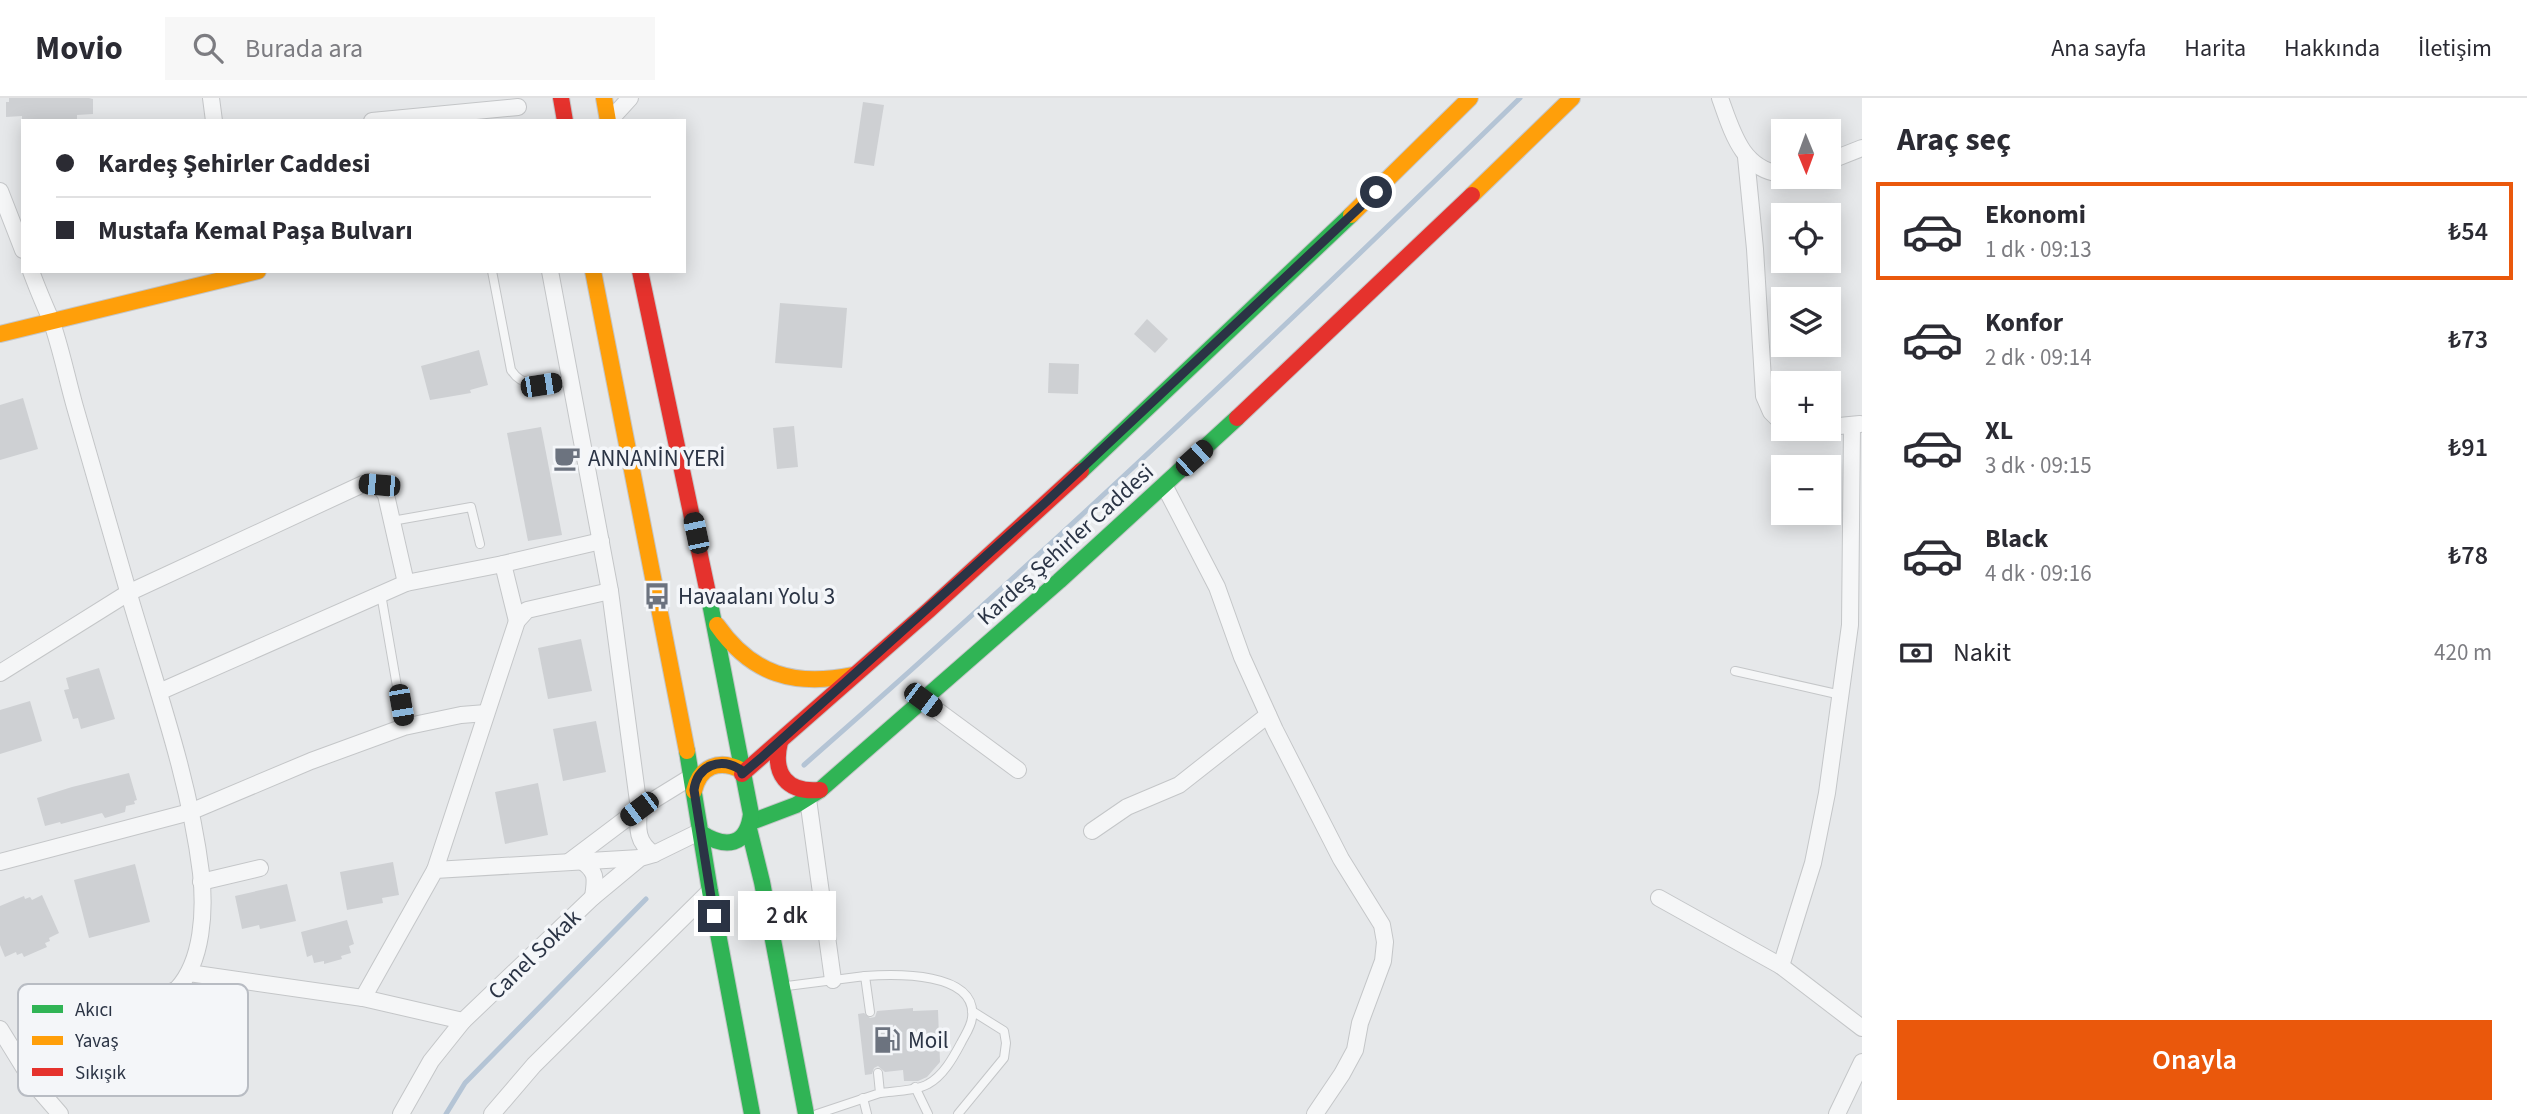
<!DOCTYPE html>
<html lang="tr">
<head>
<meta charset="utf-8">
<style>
	:root { --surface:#fff; --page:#f7f7f7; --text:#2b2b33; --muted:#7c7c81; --line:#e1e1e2; --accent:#ea580c }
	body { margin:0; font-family:"Source Sans 3",sans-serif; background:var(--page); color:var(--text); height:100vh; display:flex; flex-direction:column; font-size:26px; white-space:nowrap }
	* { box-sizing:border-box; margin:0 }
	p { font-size:23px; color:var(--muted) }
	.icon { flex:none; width:38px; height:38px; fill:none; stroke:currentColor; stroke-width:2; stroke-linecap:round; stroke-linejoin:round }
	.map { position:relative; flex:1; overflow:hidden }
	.sheet { display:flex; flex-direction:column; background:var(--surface); width:665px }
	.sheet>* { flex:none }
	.guide { position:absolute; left:21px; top:21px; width:665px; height:154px; border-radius:0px; box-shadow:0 4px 18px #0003; display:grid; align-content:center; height:154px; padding:0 35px; background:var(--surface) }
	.needle { width:46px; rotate:179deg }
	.tools { position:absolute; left:1771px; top:21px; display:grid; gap:14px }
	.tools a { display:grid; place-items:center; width:70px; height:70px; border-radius:0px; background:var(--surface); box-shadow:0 4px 18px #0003; font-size:35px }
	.end { position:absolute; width:32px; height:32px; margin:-16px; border:9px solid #2b3445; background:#fff; box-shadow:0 0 0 4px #fff }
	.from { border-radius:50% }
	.bubble { position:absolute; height:49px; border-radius:0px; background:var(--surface); box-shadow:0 4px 18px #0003; font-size:23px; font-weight:600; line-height:49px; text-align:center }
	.car { position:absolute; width:21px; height:42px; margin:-21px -10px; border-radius:9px; box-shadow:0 0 5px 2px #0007; background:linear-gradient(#222 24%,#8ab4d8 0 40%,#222 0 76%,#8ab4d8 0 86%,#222 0) }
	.guide b { display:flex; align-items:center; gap:24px; height:66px; font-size:26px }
	.guide b+b { border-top:2px solid var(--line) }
	.guide i { width:18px; height:18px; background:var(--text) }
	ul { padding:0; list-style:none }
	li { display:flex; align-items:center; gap:21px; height:98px; margin:0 14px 10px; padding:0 21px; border:4px solid transparent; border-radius:0px }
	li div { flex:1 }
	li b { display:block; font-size:26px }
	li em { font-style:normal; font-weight:600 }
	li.on { border-color:var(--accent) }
	li>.icon { width:63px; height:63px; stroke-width:1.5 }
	h2 { padding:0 35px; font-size:32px; line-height:84px }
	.pay { display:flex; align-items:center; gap:18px; height:77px; padding:0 35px; font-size:26px }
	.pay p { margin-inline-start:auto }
	.primary-button { display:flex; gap:14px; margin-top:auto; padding:14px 35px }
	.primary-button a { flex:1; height:80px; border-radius:0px; background:var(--accent); color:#fff; font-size:28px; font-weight:600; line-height:80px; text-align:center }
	header { display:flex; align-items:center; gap:42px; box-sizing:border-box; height:98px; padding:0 35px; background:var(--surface); border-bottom:2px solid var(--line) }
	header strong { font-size:33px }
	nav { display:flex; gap:38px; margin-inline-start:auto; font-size:24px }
	.search { width:490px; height:63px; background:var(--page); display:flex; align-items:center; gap:18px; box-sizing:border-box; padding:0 24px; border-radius:0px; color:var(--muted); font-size:26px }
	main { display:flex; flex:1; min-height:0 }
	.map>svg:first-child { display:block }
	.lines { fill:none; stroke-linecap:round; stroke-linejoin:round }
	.stream { stroke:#b4c4d5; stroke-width:5 }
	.building { fill:#ced0d3 }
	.lane-casing { stroke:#c4c6c8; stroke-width:10 }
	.street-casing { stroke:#c4c6c8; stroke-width:18 }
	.fast-casing { stroke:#c4c6c8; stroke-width:18 }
	.slow-casing { stroke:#c4c6c8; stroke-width:18 }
	.jam-casing { stroke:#c4c6c8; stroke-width:18 }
	.lane { stroke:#f5f6f7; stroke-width:8 }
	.street { stroke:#f5f6f7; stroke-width:16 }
	.fast { stroke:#30b455; stroke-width:16 }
	.slow { stroke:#ff9f0a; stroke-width:16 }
	.jam { stroke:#e5322d; stroke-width:16 }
	.route { stroke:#2b3445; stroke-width:9 }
	.labels { text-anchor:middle; stroke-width:7; stroke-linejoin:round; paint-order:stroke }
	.poi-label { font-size:23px; fill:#2b3445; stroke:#f4f6f9; text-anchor:start }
	.street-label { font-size:23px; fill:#2b3445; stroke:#f4f6f9 }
	.key { fill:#f4f6f9; stroke:#b8bcc3; stroke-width:2 }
	.key-label { font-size:19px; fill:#2b3445 }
</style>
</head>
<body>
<header>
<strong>Movio</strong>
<div class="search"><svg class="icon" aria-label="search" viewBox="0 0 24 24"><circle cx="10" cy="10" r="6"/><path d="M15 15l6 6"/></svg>Burada ara</div>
<nav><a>Ana sayfa</a><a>Harita</a><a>Hakkında</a><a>İletişim</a></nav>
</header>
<main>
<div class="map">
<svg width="1862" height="1016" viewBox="0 0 1862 1016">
	<rect width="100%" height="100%" fill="#e6e8ea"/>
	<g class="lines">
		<g class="stream">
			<path d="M 804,667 C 1049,452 1287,228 1520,0"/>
			<polyline points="446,1016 465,985 646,801"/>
		</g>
	</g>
	<g class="building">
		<polygon points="9,0 89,0 93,1 93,16 77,17 77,21 22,23 22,18 6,19 6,4 9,4"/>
		<polygon points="863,4 884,7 874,68 854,65"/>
		<polygon points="780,205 847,210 842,270 775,265"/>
		<polygon points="1147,221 1168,241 1155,255 1134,236"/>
		<polygon points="479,252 488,287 470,292 471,295 430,302 421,268"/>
		<polygon points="1049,265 1079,266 1078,296 1048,295"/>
		<polygon points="23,300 38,351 0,362 0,307"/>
		<polygon points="794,328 798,369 777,371 773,330"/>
		<polygon points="541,329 562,437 528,443 507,335"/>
		<polygon points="581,541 592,593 548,601 538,550"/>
		<polygon points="99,570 115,621 81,631 78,620 73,621 64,592 69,591 66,580"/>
		<polygon points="30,603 42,643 0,656 0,612"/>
		<polygon points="596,623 606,674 563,683 553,631"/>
		<polygon points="129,675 137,702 134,703 135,706 126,708 125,714 105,720 102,715 61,726 60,724 45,728 37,700 72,689"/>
		<polygon points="538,685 548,737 505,746 495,694"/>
		<polygon points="393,764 399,797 382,800 383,805 347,812 340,774"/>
		<polygon points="135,766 150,824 89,840 74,782"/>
		<polygon points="287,786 296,823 260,831 259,827 242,831 235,798"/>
		<polygon points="42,797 59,835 49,840 50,843 45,845 47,849 24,859 22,855 17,857 16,854 5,859 0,847 0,808 24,798 25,801 30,799 32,802"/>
		<polygon points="347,822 354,846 349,848 351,855 341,858 342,861 324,866 324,863 314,865 312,857 307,859 301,834"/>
		<polygon points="913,910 913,913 938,912 940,964 927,979 918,983 904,983 903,972 885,974 878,968 874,970 872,976 865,977 858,916 864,915 870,920 875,919 877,913"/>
	</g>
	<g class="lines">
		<defs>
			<g id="lane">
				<path d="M 492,173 L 511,272 C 525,294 549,285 571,282"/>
				<polyline points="392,423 471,409 480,446"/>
				<polyline points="381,496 404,629"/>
				<polyline points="1735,573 1841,597"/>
				<path d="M 865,878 C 894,876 978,873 972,920 C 971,929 965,937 961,945 C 953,960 943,978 928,986 C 916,993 894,993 880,995"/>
				<polyline points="787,888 865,878 870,914"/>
				<polyline points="915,989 928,1016"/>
				<polyline points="863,1000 867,1016"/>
				<polyline points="817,1016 880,995 878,975"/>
				<polyline points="958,1016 1004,960 1006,945 1004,933 972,913"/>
			</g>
			<g id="street">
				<polyline points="211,0 214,23"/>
				<path d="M 1720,0 C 1732,33 1742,73 1783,76"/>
				<polyline points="372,23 518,9"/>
				<polyline points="609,23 630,0"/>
				<polyline points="1746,59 1755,151 1764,298 1771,314 1783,326"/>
				<polyline points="1829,63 1862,50"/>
				<polyline points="0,93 23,152"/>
				<path d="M 550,173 L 610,493 L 639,711 C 637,731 637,745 654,756"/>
				<polyline points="1829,329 1860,326"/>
				<polyline points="1795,331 1812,331"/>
				<polyline points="1164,387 1217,489 1242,559 1275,632 1341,761 1382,827 1385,844 1383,863 1360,925 1355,952 1342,976 1315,1016"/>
				<polyline points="503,466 601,443"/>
				<polyline points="0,575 128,495 363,386 379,387 386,397 406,485"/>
				<polyline points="159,594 406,485 503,466 517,523"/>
				<polyline points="923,602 1018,672"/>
				<polyline points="808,701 833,882"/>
				<polyline points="1092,733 1127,709 1179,687 1268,617"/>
				<path d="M 580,762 C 597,773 596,780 593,799"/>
				<polyline points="570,763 639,711 691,679"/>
				<polyline points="0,764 190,714 311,663 404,629 461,617 486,615"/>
				<polyline points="435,772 517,523 527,512 610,493"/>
				<polyline points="201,784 260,770"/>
				<polyline points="1659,800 1781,868 1862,930"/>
				<polyline points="1781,868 1813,765 1827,695 1850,527 1852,327"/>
				<polyline points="189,875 363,900 463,923"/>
				<polyline points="363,900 435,772 640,760"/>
				<polyline points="0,931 34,986 60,1016"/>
				<path d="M 26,973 L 177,891 C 203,863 205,812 201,775 C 189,678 155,586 128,493 C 110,432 93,370 75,309 C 67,281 61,250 51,222 C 44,206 37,190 31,173"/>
				<polyline points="401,1016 431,963 463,923 593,799 640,760 654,756 701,733"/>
				<polyline points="492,1016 534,967 710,793"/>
				<polyline points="1837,1016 1862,964"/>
			</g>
			<g id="fast">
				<polyline points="1081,373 1351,117"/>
				<polyline points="687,653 710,793 752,1016"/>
				<polyline points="751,724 796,707 820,692 1059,483 1237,320"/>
				<polyline points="749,731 762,784 806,1016"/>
				<path d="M 701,735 C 726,751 747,748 751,716 L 709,500"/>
			</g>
			<g id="slow">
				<polyline points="604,0 608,23"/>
				<polyline points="1472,97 1572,0"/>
				<polyline points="1351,117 1470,0"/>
				<polyline points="593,173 687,653"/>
				<polyline points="0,236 258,173"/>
				<path d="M 717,527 C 752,577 795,589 853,577"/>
				<path d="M 694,693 C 700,668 719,661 741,672"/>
			</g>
			<g id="jam">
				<polyline points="561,0 565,23"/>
				<polyline points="640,173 709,500"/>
				<polyline points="1237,320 1472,97"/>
				<path d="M 780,644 C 772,676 787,695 820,692"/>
				<polyline points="742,676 929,512 1081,373"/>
			</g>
		</defs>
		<use href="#lane" class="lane-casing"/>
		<use href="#street" class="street-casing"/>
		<use href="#fast" class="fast-casing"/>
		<use href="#slow" class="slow-casing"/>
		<use href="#jam" class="jam-casing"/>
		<use href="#lane" class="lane"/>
		<use href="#street" class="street"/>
		<use href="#fast" class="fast"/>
		<use href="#slow" class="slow"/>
		<use href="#jam" class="jam"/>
	</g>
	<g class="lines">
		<path class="route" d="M 714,818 L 694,692 C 697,668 720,658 741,672 L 742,676 L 761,660 L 1046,404 L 1376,94"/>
	</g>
	<defs>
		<symbol id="cafe-bare" viewBox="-9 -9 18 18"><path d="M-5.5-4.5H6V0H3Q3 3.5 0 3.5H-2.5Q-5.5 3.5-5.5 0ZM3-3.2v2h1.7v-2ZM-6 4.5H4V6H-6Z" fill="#6c737f" stroke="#f4f6f9" stroke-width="2.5" paint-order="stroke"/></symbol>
		<symbol id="bus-bare" viewBox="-9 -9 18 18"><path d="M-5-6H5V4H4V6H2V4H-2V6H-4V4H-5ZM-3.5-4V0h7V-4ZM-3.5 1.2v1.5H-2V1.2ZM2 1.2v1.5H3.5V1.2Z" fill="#6c737f" stroke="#f4f6f9" stroke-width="2.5" paint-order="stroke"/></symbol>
		<symbol id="fuel-bare" viewBox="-9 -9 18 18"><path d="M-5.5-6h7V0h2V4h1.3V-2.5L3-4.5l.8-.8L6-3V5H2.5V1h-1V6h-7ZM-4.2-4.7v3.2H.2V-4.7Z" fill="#6c737f" stroke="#f4f6f9" stroke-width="2.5" paint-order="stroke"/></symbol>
	</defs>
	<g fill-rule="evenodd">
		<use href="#cafe-bare" x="548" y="341" width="38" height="38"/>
		<use href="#bus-bare" x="638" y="479" width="38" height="38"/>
		<use href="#fuel-bare" x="868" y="923" width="38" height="38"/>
	</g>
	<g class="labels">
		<g class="poi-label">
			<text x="588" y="368">ANNANİN YERİ</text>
			<text x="678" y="506">Havaalanı Yolu 3</text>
			<text x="908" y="950">Moil</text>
		</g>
		<g class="street-label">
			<text transform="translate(1065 446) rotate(-42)" y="8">Kardeş Şehirler Caddesi</text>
			<text transform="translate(534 856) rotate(-44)" y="8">Canel Sokak</text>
		</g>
	</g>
	<rect x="18" y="886" width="230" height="112" rx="10" class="key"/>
	<rect x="32" y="907" width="31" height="8" fill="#30b455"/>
	<rect x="32" y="938" width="31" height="9" fill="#ff9f0a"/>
	<rect x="32" y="970" width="31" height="8" fill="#e5322d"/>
	<g class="key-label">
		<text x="75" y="918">Akıcı</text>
		<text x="75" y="949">Yavaş</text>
		<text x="75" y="981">Sıkışık</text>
	</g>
</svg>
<div class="tools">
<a><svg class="needle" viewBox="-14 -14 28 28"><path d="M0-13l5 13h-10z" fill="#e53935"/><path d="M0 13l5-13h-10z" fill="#7c7c81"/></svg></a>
<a><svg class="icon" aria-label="locate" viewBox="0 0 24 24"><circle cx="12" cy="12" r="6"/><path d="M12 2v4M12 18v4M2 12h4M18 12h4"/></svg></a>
<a><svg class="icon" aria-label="layers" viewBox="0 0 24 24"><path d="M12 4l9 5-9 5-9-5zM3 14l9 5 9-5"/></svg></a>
<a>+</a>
<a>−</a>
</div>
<i class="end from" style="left:1376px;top:94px"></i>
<i class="end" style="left:714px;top:818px"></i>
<div class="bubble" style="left:738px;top:793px;width:98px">2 dk</div>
<i class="car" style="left:541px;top:287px;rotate:81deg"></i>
<i class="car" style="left:1194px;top:360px;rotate:48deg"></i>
<i class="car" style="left:379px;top:387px;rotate:275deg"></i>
<i class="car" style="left:696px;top:435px;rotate:348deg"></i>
<i class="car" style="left:923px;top:602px;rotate:127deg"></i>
<i class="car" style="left:401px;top:607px;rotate:170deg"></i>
<i class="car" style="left:639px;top:711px;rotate:233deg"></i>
<div class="guide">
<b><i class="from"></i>Kardeş Şehirler Caddesi</b>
<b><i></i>Mustafa Kemal Paşa Bulvarı</b>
</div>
</div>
<section class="sheet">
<h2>Araç seç</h2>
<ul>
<li class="on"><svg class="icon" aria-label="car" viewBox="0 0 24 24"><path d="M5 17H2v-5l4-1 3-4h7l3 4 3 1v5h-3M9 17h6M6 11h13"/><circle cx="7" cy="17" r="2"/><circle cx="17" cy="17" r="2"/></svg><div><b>Ekonomi</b><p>1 dk · 09:13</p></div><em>₺54</em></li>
<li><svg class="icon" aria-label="car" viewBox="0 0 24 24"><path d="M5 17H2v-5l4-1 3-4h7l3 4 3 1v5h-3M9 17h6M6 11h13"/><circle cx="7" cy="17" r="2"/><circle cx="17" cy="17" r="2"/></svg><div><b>Konfor</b><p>2 dk · 09:14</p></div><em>₺73</em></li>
<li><svg class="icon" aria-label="car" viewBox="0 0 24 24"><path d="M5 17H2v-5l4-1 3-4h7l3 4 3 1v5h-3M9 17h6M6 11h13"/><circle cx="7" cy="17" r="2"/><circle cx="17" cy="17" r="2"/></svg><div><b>XL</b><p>3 dk · 09:15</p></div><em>₺91</em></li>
<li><svg class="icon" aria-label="car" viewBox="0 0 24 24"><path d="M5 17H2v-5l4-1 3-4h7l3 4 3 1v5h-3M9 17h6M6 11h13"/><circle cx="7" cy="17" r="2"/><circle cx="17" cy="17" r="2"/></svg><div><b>Black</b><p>4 dk · 09:16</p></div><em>₺78</em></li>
</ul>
<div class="pay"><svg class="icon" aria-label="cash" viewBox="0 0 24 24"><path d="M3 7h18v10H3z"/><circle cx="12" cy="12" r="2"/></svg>Nakit<p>420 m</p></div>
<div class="primary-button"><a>Onayla</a></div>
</section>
</main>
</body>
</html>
